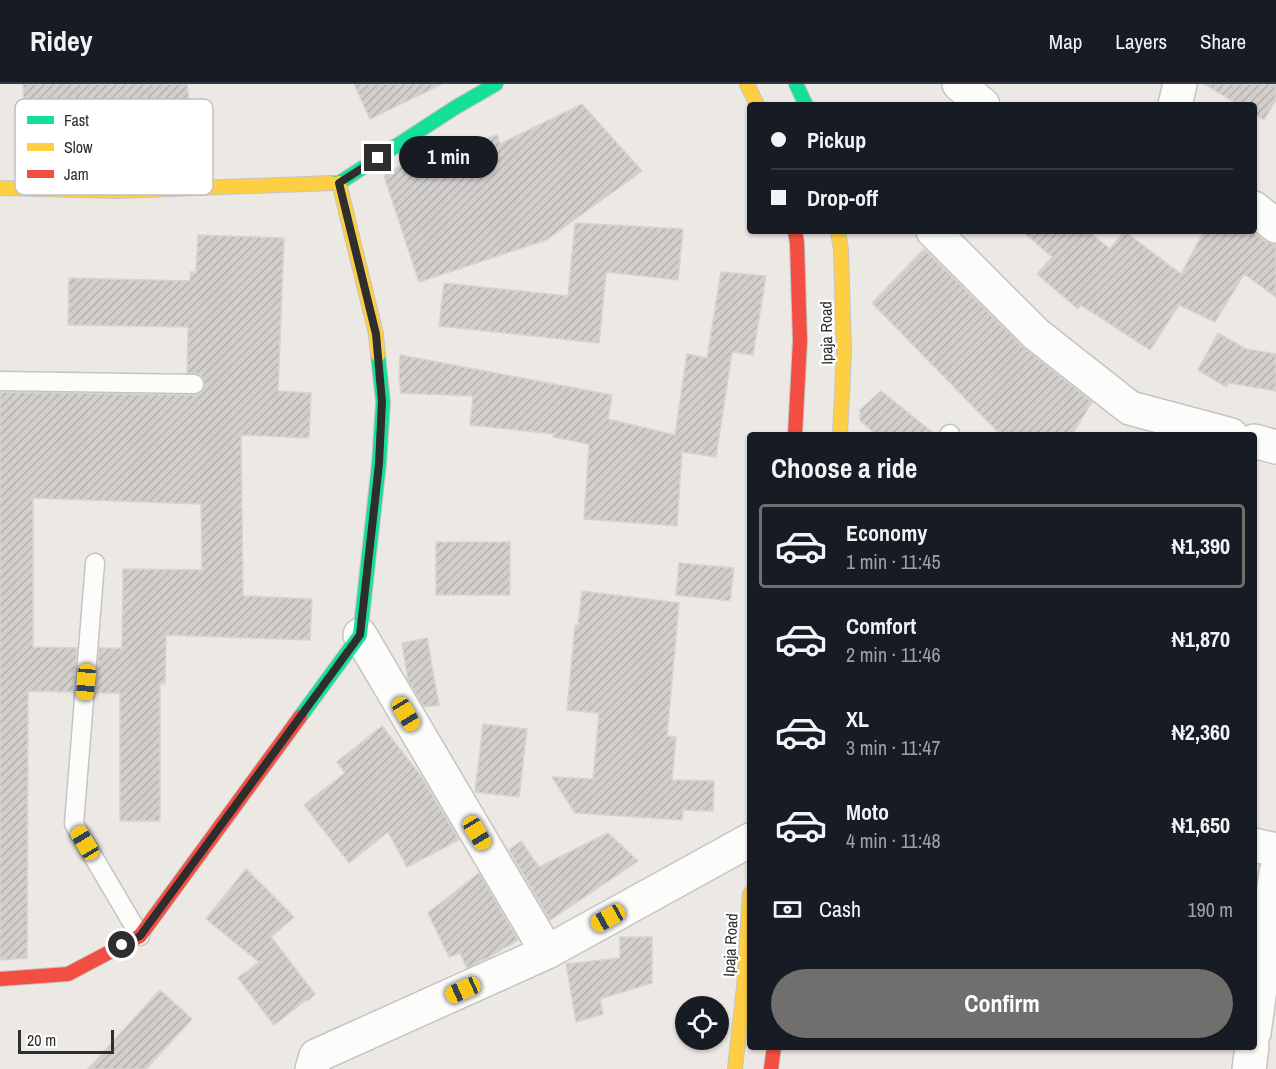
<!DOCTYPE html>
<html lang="en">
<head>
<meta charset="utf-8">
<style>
	:root { --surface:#171b24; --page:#20242c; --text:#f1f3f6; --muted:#9ea1a6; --line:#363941; --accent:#706f6e }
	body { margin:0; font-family:"Archivo Narrow",sans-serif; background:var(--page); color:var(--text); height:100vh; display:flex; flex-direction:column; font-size:22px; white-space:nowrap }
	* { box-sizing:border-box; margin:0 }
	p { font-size:20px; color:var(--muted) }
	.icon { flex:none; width:33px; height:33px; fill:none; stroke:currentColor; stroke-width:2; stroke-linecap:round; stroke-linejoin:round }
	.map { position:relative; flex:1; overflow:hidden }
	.sheet { position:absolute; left:747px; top:348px; width:510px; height:618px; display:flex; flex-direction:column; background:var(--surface); border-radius:6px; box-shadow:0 2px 4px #0004 }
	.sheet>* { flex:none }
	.guide { position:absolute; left:747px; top:18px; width:510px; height:132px; border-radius:6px; box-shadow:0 2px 4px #0004; display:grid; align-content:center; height:132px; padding:0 24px; background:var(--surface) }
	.buttons { position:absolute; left:675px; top:912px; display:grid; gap:12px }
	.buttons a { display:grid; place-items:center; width:54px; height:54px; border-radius:50%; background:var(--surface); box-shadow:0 2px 4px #0004; font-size:30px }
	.scale { position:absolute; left:18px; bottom:15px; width:96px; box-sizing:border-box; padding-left:6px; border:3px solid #2e2e2e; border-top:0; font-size:16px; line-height:21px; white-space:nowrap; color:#2e2e2e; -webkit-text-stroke:4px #fff; paint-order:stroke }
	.end { position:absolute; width:27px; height:27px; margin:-14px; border:8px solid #2e2e2e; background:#fff; box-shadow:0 0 0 3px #fff }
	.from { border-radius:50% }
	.bubble { position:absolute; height:42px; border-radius:21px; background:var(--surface); box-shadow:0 2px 4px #0004; font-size:20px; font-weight:700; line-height:42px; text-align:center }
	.car { position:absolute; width:18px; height:36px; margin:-18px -9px; border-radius:8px; box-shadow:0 0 4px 2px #0007; background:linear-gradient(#f5c518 24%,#345 0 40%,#f5c518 0 76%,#345 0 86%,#f5c518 0) }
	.guide b { display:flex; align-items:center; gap:21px; height:57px; font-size:22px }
	.guide b+b { border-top:2px solid var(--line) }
	.guide i { width:15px; height:15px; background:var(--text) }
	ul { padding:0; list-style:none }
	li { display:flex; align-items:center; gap:18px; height:84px; margin:0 12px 9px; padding:0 12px; border:3px solid transparent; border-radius:6px }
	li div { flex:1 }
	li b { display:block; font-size:22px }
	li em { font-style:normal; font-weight:700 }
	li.on { border-color:var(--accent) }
	li>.icon { width:54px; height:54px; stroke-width:1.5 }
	h2 { padding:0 24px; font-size:27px; line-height:72px }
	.pay { display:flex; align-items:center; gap:15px; height:66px; padding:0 24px; font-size:22px }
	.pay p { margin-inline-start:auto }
	.primary-button { display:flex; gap:12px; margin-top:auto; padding:12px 24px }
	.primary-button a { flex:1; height:69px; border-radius:36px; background:var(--accent); color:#fff; font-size:24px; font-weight:700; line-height:69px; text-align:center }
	header { display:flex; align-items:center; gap:36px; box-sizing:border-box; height:84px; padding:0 30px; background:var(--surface); border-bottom:2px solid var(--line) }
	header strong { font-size:28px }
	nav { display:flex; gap:33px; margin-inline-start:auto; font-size:21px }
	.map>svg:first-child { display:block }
	.building { fill:url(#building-hatch); stroke:#d7d4d0; stroke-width:1.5 }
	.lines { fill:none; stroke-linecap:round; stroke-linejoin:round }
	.lane-casing { stroke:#c5c4c5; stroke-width:21 }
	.street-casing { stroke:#c5c4c5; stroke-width:36 }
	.fast-casing { stroke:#c5c4c5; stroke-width:16 }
	.slow-casing { stroke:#c5c4c5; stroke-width:16 }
	.jam-casing { stroke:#c5c4c5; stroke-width:16 }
	.lane { stroke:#fcfcfb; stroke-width:18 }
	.street { stroke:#fcfcfb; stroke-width:33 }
	.fast { stroke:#16e098; stroke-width:14 }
	.slow { stroke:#ffcf43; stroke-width:14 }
	.jam { stroke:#f24e42; stroke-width:14 }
	.route { stroke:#2e2e2e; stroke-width:8 }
	.labels { text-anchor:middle; stroke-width:4.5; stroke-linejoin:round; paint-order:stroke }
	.street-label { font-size:16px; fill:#2e2e2e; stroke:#fff }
	.key { fill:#fff; stroke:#c0c0c0; stroke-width:1.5 }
	.key-label { font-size:16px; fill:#2e2e2e }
</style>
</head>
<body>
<header>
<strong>Ridey</strong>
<nav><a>Map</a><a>Layers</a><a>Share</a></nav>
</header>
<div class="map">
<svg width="1276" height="985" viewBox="0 0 1276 985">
	<defs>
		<pattern id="building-hatch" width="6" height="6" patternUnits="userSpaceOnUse" patternTransform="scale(1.5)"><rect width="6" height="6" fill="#d1cecb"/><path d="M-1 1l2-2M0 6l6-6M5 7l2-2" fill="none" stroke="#b4b1af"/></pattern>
	</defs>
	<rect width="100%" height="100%" fill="#ece8e4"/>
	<g class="building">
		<polygon points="23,0 187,0 190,29 125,37 125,34 24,38"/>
		<polygon points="354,0 442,0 370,35"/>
		<polygon points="1204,0 1276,0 1276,16 1264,36 1254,30 1254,21 1239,21"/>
		<polygon points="582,20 642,87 546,156 419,198 384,92 396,84 497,51 500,60"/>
		<polygon points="575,139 683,145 678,196 606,188 599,259 439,242 444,199 568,212"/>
		<polygon points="1022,147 1088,147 1110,165 1124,147 1181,190 1204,147 1252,147 1265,157 1276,161 1276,213 1244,190 1215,238 1179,221 1150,266 1081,221 1078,225 1037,190 1052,173"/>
		<polygon points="198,151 284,154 278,307 311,309 309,354 241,351 243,512 312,515 310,556 166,551 165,600 160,600 160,737 120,737 120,609 96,609 99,564 122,564 123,485 202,486 201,420 33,414 33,563 77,564 73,608 28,607 27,874 0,876 0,308 194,311 200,309 203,306 205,301 203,294 199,290 187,289 188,243 68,241 69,194 190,197 190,188 196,188"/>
		<polygon points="924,165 1023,263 1092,318 1072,351 1001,351 872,219"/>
		<polygon points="721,188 766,192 753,271 732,268 716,373 682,368 677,442 584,435 589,360 553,353 554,350 470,341 473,312 401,309 399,294 400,271 612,311 608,335 675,351 687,270 707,274"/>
		<polygon points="1218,249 1246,265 1276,270 1276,307 1229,299 1226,303 1198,286"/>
		<polygon points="881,307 936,351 876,351 860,336 860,326"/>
		<rect x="436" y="458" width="74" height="53"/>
		<polygon points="679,479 734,484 730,517 676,511"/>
		<polygon points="582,507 679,519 667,652 676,653 672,696 714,697 713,727 683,726 682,736 575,729 552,693 593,695 599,629 567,626 575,541 578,541"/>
		<polygon points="427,554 439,621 424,623 408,596 402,559"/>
		<polygon points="483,640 527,645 519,713 475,708"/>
		<polygon points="382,642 421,692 459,756 407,783 388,748 349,779 304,721 345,689 337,678"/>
		<polygon points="608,749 638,777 550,836 509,766 521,757 539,783"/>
		<polygon points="246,785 294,833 271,853 315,910 308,917 306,916 274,941 238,894 259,878 206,835"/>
		<polygon points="479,789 518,856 489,873 467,884 460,869 449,873 428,829"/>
		<polygon points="620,853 652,853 652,899 600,915 603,930 576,938 566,880 620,874"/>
		<polygon points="160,906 192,935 146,985 88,985"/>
	</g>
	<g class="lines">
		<defs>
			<g id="lane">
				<polyline points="0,297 194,300"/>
				<polyline points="949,351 950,350"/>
				<polyline points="95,479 74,740 140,852"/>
			</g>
			<g id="street">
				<polyline points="959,0 983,21"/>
				<polyline points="1175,21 1180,0"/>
				<polyline points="1254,124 1276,142"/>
				<polyline points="933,147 1036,250 1130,324 1231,351"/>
				<polyline points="1254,357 1276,363"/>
				<polyline points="360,551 547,868"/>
				<polyline points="1254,761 1276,766"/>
				<polyline points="1254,949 1276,788"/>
				<polyline points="312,985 316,972 547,868 750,756"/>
				<polyline points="1249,985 1252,963"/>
			</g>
			<g id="fast">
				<polyline points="796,0 806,21"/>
				<polyline points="331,99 339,99 456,23 496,0"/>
				<polyline points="300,633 360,551 379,380 383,318 378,271"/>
			</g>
			<g id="slow">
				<polyline points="747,0 757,21"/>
				<polyline points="339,99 376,250 378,271"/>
				<polyline points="0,104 118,107 331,99"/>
				<polyline points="838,147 841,166 844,268 840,351"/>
				<polyline points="735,985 744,903 750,810"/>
			</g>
			<g id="jam">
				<polyline points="795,147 797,159 800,257 795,351"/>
				<polyline points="0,895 68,890 140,852 300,633"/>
				<polyline points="771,985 774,963"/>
			</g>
		</defs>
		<use href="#lane" class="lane-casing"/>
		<use href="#street" class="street-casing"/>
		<use href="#fast" class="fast-casing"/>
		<use href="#slow" class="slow-casing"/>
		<use href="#jam" class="jam-casing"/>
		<use href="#lane" class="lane"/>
		<use href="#street" class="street"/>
		<use href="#fast" class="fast"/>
		<use href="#slow" class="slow"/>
		<use href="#jam" class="jam"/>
	</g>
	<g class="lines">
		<polyline class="route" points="122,861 140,852 360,551 379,380 382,318 376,250 339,99 378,74"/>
	</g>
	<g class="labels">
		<g class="street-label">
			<text transform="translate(826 249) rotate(-91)" y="6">Ipaja Road</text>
			<text transform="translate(730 861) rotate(-87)" y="6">Ipaja Road</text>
		</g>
	</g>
	<rect x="15" y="15" width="198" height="96" rx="9" class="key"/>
	<rect x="27" y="32" width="27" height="8" fill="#16e098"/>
	<rect x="27" y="59" width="27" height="8" fill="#ffcf43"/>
	<rect x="27" y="86" width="27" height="8" fill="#f24e42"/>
	<g class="key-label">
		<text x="64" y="42">Fast</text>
		<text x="64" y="69">Slow</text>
		<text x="64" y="96">Jam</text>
	</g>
</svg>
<div class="buttons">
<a><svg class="icon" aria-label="locate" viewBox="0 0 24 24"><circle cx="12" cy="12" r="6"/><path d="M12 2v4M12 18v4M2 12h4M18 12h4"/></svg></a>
</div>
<div class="scale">20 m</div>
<i class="end from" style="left:122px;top:861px"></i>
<i class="end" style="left:378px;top:74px"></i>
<div class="bubble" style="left:399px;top:52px;width:99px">1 min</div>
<i class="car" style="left:86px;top:598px;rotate:185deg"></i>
<i class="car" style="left:406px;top:630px;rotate:149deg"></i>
<i class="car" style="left:477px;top:749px;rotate:149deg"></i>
<i class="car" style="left:85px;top:759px;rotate:329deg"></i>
<i class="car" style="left:608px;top:834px;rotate:241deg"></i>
<i class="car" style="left:463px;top:906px;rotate:246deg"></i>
<div class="guide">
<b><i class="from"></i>Pickup</b>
<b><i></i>Drop-off</b>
</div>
<section class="sheet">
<h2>Choose a ride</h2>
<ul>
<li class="on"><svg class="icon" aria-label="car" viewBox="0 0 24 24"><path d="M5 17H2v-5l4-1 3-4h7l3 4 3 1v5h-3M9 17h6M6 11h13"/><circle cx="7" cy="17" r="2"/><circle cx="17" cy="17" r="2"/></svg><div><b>Economy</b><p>1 min · 11:45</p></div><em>₦1,390</em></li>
<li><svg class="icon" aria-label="car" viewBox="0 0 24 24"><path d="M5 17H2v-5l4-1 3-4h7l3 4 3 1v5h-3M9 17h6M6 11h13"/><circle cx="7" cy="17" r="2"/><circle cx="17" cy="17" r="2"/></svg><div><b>Comfort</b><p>2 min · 11:46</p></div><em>₦1,870</em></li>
<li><svg class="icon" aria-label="car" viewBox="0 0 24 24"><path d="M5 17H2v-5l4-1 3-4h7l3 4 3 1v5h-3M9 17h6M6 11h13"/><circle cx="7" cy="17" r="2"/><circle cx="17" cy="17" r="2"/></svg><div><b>XL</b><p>3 min · 11:47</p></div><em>₦2,360</em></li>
<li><svg class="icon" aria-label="car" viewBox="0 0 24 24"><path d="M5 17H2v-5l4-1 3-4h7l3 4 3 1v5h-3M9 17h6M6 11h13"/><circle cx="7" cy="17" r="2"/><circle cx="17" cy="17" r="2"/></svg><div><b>Moto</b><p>4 min · 11:48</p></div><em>₦1,650</em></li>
</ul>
<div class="pay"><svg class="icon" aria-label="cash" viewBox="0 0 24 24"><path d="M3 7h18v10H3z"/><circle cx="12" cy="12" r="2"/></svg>Cash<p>190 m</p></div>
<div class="primary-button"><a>Confirm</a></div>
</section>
</div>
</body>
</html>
